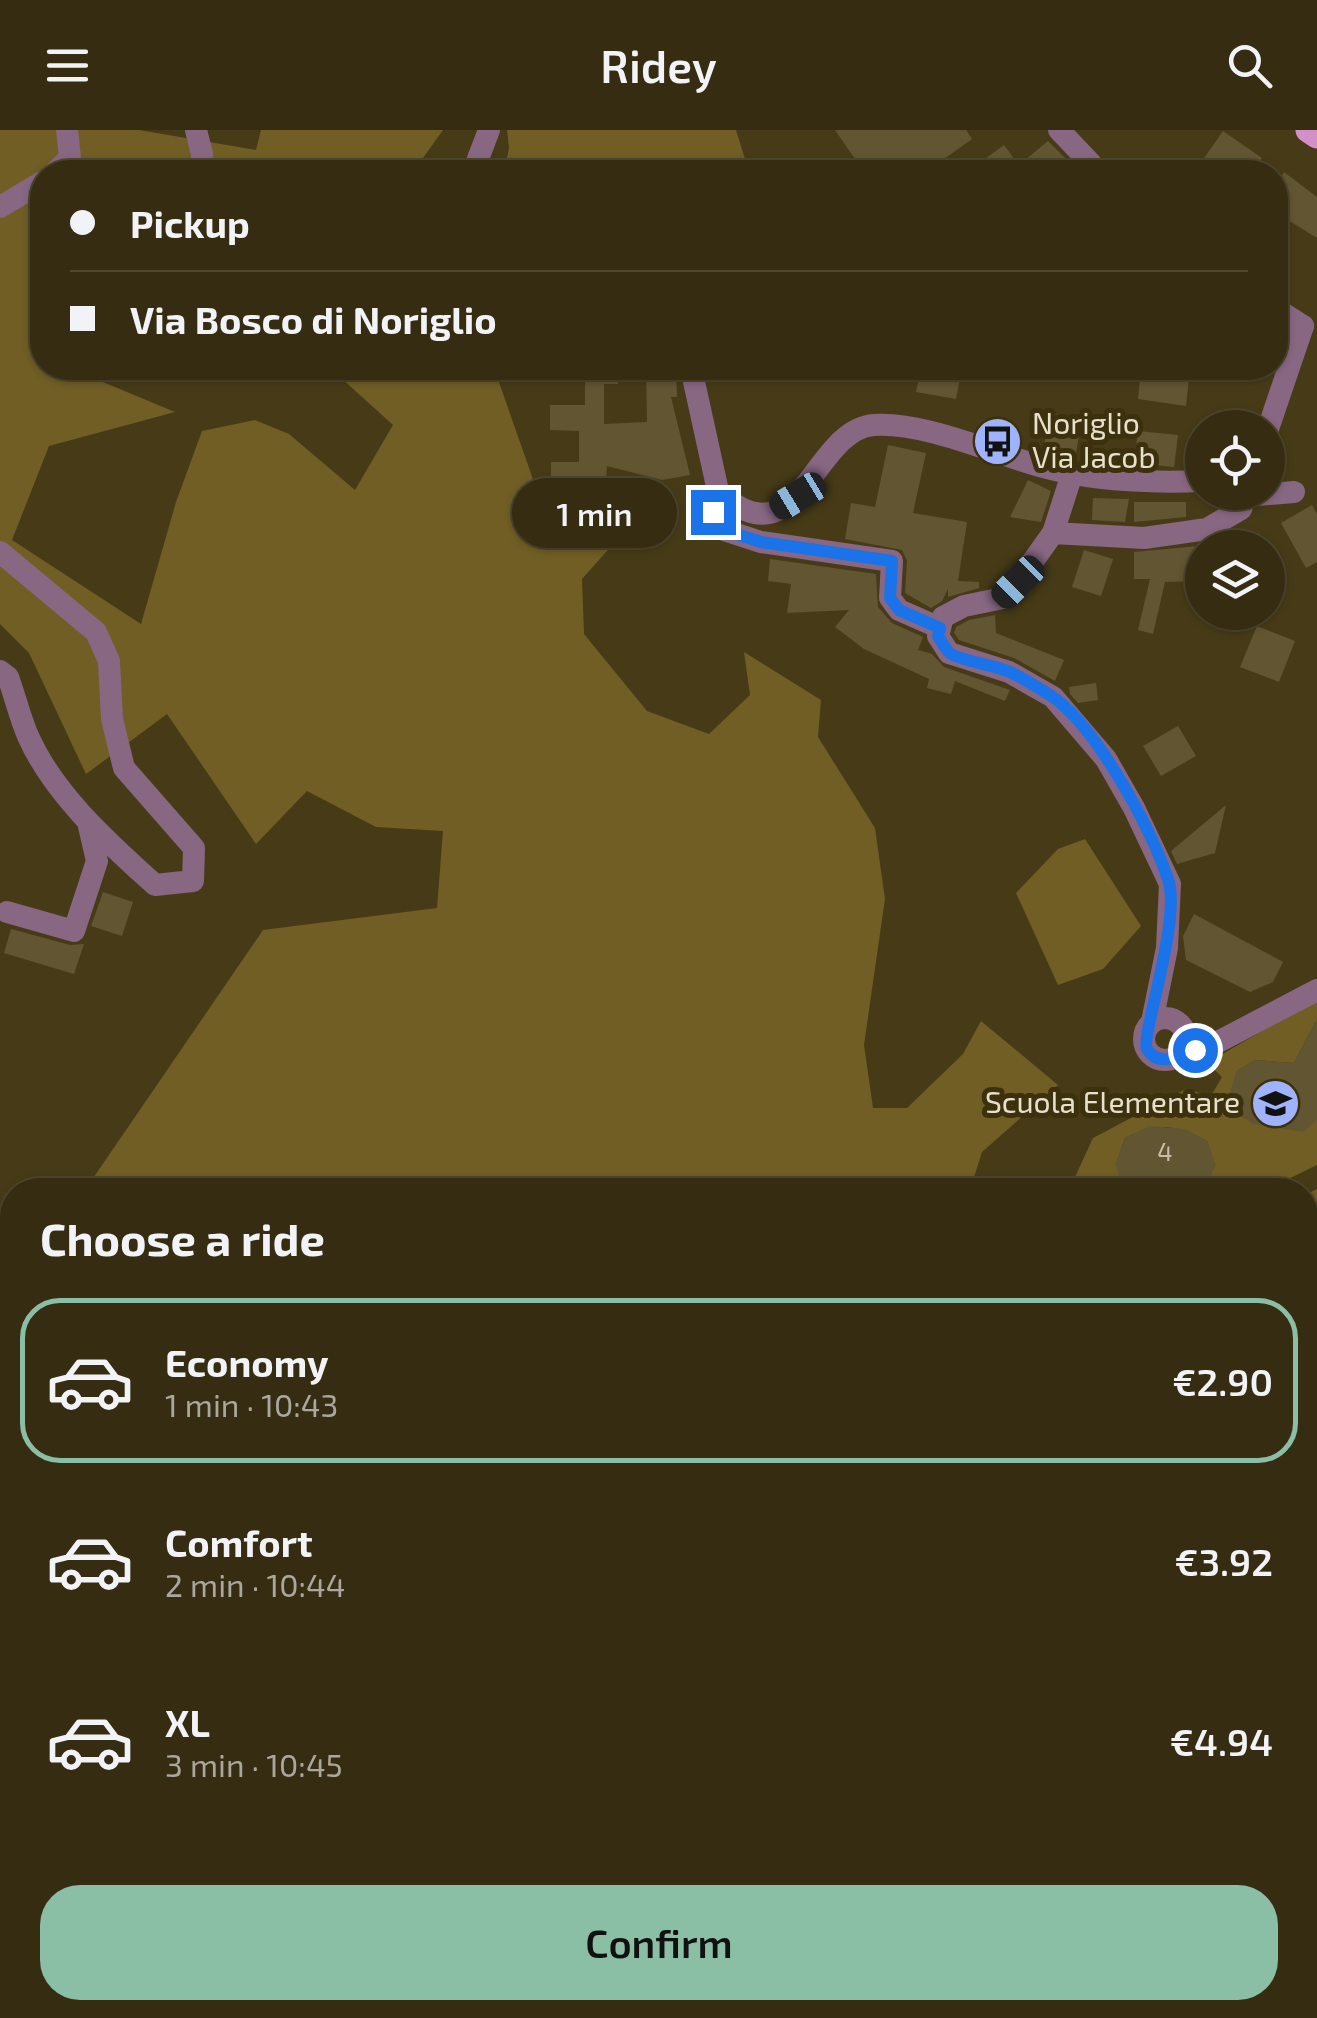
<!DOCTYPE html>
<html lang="en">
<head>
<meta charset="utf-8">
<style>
	:root { --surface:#352c11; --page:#40381f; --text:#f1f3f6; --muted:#aaa79f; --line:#4f4831; --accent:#8abfa5 }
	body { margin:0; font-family:"Exo 2",sans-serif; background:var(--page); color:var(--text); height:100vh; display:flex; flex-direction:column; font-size:38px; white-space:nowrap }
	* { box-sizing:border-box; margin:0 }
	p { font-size:32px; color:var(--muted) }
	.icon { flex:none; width:55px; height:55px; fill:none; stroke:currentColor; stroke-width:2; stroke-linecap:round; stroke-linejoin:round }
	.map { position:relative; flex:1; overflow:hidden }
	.details { position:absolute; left:0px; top:1048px; width:1318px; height:842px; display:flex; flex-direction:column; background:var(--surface); border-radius:40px 40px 0 0; box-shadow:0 2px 8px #0004,0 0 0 2px var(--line) }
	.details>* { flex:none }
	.top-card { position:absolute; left:30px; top:30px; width:1258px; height:220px; border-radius:40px; box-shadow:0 2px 8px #0004,0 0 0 2px var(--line); display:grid; align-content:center; height:220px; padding:0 40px; background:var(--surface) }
	.fabs { position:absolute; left:1185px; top:280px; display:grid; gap:20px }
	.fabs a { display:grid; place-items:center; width:100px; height:100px; border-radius:50%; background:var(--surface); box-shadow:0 2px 8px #0004,0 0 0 2px var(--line); font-size:50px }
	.end { position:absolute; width:45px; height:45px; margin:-22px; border:12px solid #1a73e8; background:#fff; box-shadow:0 0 0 5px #fff }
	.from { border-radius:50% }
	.bubble { position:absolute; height:70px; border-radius:35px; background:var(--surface); box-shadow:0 2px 8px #0004,0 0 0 2px var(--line); font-size:32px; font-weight:600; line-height:70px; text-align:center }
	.car { position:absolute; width:30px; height:60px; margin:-30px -15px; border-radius:12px; box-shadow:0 0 8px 2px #0007; background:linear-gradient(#222 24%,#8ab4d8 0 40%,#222 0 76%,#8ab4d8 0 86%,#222 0) }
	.top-card b { display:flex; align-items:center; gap:35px; height:95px; font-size:38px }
	.top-card b+b { border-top:2px solid var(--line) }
	.top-card i { width:25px; height:25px; background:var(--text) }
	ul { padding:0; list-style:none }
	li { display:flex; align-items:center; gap:30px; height:165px; margin:0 20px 15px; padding:0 20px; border:5px solid transparent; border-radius:40px }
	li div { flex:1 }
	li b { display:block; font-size:38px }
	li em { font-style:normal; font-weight:600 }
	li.current { border-color:var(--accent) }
	li>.icon { width:90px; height:90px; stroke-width:1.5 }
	h2 { padding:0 40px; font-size:45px; line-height:120px }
	.button { display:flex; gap:20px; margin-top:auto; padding:20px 40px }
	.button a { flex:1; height:115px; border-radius:40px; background:var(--accent); color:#111; font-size:40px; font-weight:600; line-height:115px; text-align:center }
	header { display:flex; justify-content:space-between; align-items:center; height:130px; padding:0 40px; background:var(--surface); font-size:45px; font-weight:600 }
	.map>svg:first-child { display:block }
	.green { fill:#705e25 }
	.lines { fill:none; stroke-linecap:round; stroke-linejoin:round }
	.stream { stroke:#00333b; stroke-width:5 }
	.building { fill:#625632 }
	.minor { stroke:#886783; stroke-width:22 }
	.major { stroke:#d28fc8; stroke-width:25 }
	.route { stroke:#1a73e8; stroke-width:12 }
	.labels { text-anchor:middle; stroke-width:10; stroke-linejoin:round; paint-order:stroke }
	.number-label { font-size:25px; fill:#c6bea6 }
	.poi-label { font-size:30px; fill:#e7e0cc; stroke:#3c310c; text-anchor:start }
</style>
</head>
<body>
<header><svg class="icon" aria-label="menu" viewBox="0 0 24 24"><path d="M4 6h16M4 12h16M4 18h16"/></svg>Ridey<svg class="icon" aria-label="search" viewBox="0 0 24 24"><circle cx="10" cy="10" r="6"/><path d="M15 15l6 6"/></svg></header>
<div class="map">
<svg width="1317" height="1888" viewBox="0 0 1317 1888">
	<rect width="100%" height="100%" fill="#473b17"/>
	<g class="green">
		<polygon points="0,0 139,0 256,20 261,0 443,0 413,42 42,42 42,238 91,238 86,245 175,282 49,316 12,410 141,494 176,372 202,301 255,290 289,304 355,360 393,295 330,238 494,238 541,372 630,357 624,402 582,449 584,504 647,581 709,604 750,565 744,522 821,570 818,607 875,698 885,769 864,915 873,978 907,978 963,924 981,891 1058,955 982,1022 970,1060 85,1060 263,800 437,778 443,701 376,697 307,661 256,714 167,584 86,644 29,523 0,494"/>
		<polygon points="507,0 736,0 749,42 504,42 509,18"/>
		<polygon points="1085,709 1141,796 1103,839 1058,855 1016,763 1058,719"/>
		<path d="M 1317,869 L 1317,889 L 1294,933 L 1255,930 L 1237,941 C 1215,1007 1275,992 1317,990 L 1317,1035 L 1266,1060 L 1203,1060 L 1215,1035 L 1207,1011 C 1175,994 1157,992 1125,1008 L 1116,1034 L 1125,1060 L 1069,1060 L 1093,1008 L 1186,959 L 1211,966 L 1222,947 L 1207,933 Z"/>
		<polygon points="1317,1059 1317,1279 1305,1285 1305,1065"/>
		<polygon points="0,1097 12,1101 12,1438 0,1435"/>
		<polygon points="1305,1339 1317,1340 1317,1567 1305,1565"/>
		<polygon points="0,1530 12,1530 12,1625 0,1614"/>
		<polygon points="0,1697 12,1699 12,1878 82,1878 85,1888 0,1888"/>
		<polygon points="1305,1728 1317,1734 1317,1888 349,1888 350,1878 1305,1878"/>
	</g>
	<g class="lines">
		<g class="stream">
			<polyline points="0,1669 12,1671"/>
			<polyline points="1305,1711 1317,1717"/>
		</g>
	</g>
	<g class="building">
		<polygon points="835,0 966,0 972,9 926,42 864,42"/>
		<polygon points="1223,1 1262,28 1253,42 1213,42 1200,34"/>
		<polygon points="1048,11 1079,42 967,42 1004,15 1019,35"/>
		<polygon points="1284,42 1317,67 1317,108 1275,82 1275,58"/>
		<polygon points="585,238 618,238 618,254 604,254 604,294 647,292 646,238 676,238 677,267 671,267 690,345 662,350 607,336 606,349 551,354 551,332 579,332 579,301 550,300 550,275 585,275"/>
		<polygon points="921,238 962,238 956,269 916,262"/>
		<polygon points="1141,238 1225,238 1223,252 1189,248 1186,276 1138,269"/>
		<polygon points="1050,283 1082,289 1075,328 1043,321"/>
		<polygon points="1138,301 1178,305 1174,337 1134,333"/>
		<polygon points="888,315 926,323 913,383 967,392 958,451 979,452 979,458 948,467 948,459 942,471 931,478 905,463 907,431 902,420 845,409 851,373 875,377"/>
		<polygon points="1028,350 1051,361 1041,392 1010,387"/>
		<polygon points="1093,368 1129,369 1125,392 1092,390"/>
		<polygon points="1134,372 1186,372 1186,387 1134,392"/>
		<polygon points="1312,375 1317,384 1317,432 1306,438 1281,393"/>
		<polygon points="1198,416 1198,451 1165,452 1153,504 1138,500 1150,449 1134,449 1134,422"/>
		<polygon points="1084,420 1113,429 1101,466 1072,457"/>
		<polygon points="770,429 876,444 878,477 892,493 923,507 918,520 932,524 944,537 1010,560 1005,571 955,551 951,564 927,558 929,549 864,519 835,497 849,480 787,483 791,454 768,451"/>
		<polygon points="995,485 996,503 1064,530 1055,551 1014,528 959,510 954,503 956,497 969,490"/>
		<polygon points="1257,496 1295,511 1279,552 1240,537"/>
		<polygon points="1096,553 1098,570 1078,573 1070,564 1069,557"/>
		<polygon points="1178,596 1196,626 1161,646 1143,616"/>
		<polygon points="1226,675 1215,723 1177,734 1171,721"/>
		<polygon points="103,762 133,772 122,806 91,796"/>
		<polygon points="1194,784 1283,832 1273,852 1250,862 1186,830 1183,806"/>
		<polygon points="11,799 70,815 84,814 74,844 4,823"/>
		<polygon points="1317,889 1317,990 1303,1002 1253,994 1238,983 1230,962 1237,941 1255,930 1294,933"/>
		<polygon points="1149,996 1185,999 1207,1011 1215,1034 1207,1057 1122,1060 1116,1034 1125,1008"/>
	</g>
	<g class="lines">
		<g class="minor">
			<polyline points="196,0 202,24 201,42"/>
			<polyline points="1059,0 1099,42"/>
			<polyline points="55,42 70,28 67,0"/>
			<polyline points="473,42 489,0"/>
			<polyline points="0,77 42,52"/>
			<polyline points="1275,178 1303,196"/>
			<path d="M 691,238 L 718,361 C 799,437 812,299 874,295 C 925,292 992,323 1043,337 C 1093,351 1151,353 1202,351"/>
			<polyline points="1268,299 1303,196"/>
			<polyline points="1072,344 1053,403 1018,452 1003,468 964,476 943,487 938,506 949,523 1009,542 1053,567 1106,629 1134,678 1170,754 1167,818 1152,892"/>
			<polyline points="718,361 713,382 724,400 761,412 892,431 890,468 899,480 940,498"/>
			<polyline points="1245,362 1246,366 1294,362"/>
			<polyline points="1053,403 1144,408 1207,399 1241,379 1246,366"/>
			<path d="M 0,422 L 96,502 L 109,531 L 112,589 L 124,638 L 194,718 L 193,751 L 155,755 C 109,713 54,665 28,606 C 20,588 15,566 8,547 L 0,541"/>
			<polyline points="7,782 74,801 97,731 88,692"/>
			<circle cx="1165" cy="909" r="21"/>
			<polyline points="1175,927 1214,914 1317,860"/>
			<polyline points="1305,1637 1317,1644"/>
			<polyline points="0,1798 12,1790"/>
			<polyline points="15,1888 23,1878"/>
			<polyline points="61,1888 67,1878"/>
			<polyline points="268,1888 282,1878"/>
		</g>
		<g class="major">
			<polyline points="1308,0 1317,6"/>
			<polyline points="0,1198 2,1200"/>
			<polyline points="0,1249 12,1263"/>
			<polyline points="120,1878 121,1888"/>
		</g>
	</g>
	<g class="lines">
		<path class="route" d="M 713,382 L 724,400 L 761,412 L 892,431 L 890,468 L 899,480 L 940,498 L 938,506 C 942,512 946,521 951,524 C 969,533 992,534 1010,542 C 1023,548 1037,557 1050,565 C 1096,595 1150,697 1168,749 C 1182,789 1140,908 1147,919 C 1158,938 1180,926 1195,920"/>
	</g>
	<defs>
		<symbol id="bus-disc" viewBox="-11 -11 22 22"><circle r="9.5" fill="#9fb3fd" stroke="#3c310c"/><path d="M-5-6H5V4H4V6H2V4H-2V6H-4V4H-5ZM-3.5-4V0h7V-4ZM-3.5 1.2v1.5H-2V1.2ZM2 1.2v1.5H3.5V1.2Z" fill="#111"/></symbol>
		<symbol id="school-disc" viewBox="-11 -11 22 22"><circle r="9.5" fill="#9fb3fd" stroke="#3c310c"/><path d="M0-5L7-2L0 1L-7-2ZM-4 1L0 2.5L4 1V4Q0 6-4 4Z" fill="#111"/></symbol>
	</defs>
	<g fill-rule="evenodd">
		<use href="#bus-disc" x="970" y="284" width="55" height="55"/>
		<use href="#school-disc" x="1248" y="946" width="55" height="55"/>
	</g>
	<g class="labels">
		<g class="number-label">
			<text x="1165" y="1031">4</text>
		</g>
		<g class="poi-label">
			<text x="1032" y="304">Noriglio<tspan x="1032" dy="34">Via Jacob</tspan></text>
			<text x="1240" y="983" text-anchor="end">Scuola Elementare</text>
		</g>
	</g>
</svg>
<div class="fabs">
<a><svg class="icon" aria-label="locate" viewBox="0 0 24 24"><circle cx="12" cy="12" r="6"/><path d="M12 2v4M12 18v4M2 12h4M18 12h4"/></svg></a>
<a><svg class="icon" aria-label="layers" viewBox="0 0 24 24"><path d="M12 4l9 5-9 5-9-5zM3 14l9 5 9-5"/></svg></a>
</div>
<i class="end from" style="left:1195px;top:920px"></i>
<i class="end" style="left:713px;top:382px"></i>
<div class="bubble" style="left:512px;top:348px;width:165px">1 min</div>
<i class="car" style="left:798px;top:366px;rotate:239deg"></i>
<i class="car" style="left:1018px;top:452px;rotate:225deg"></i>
<div class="top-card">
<b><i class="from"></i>Pickup</b>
<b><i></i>Via Bosco di Noriglio</b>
</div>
<section class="details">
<h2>Choose a ride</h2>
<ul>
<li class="current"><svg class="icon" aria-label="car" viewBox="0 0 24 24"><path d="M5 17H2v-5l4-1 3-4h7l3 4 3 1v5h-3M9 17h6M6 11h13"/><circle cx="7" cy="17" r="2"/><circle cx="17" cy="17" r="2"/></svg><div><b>Economy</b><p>1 min · 10:43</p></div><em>€2.90</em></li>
<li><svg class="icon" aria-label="car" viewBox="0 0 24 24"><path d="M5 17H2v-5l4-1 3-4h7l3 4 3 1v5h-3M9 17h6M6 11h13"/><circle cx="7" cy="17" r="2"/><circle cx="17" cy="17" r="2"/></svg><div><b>Comfort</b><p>2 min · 10:44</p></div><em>€3.92</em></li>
<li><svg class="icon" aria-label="car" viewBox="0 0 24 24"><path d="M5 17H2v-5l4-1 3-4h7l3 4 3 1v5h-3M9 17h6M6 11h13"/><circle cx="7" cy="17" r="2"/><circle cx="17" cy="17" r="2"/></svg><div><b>XL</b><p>3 min · 10:45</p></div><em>€4.94</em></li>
</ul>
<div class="button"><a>Confirm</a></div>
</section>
</div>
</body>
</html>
